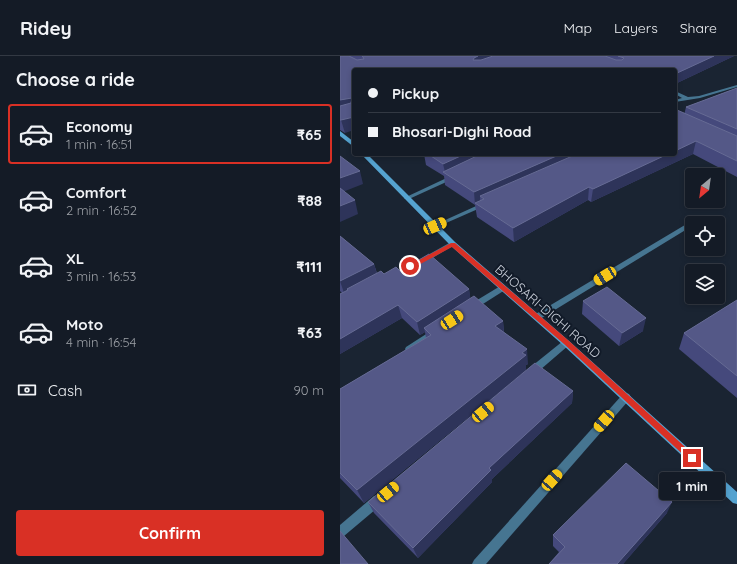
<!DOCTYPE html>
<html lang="en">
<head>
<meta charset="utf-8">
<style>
	:root { --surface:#141b26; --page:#1d242e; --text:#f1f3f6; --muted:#9da1a7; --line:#333943; --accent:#d93025 }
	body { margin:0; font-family:Quicksand,sans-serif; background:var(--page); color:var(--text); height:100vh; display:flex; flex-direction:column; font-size:15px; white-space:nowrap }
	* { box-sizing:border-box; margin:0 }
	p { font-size:13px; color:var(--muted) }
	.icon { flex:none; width:22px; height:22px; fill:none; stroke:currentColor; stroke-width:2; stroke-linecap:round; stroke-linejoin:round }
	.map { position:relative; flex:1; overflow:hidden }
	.sheet { display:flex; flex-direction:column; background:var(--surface); width:340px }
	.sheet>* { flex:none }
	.guide { position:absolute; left:12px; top:12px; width:325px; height:88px; border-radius:4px; box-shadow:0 2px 6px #0003,0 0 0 1px var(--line); display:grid; align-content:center; height:88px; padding:0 16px; background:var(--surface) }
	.needle { width:26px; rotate:209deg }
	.tools { position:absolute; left:345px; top:112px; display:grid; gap:8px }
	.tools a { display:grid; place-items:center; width:40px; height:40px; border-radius:4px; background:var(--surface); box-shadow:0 2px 6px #0003,0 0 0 1px var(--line); font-size:20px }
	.end { position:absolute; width:18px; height:18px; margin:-9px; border:5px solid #d93025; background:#fff; box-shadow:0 0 0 2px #fff }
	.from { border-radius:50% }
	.bubble { position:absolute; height:28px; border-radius:4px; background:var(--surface); box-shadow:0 2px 6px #0003,0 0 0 1px var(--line); font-size:13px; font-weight:700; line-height:28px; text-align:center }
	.car { position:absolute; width:12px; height:24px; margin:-12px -6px; border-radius:5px; box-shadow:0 0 3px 1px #0007; background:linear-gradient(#f5c518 24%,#345 0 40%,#f5c518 0 76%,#345 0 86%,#f5c518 0) }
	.guide b { display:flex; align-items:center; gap:14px; height:38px; font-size:15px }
	.guide b+b { border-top:1px solid var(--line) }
	.guide i { width:10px; height:10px; background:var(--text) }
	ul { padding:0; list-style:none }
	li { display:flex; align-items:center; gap:12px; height:60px; margin:0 8px 6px; padding:0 8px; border:2px solid transparent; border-radius:4px }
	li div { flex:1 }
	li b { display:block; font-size:15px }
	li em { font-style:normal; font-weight:700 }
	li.active { border-color:var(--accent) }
	li>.icon { width:36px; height:36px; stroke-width:1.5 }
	h2 { padding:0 16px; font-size:18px; line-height:48px }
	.pay { display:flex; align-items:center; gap:10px; height:44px; padding:0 16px; font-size:15px }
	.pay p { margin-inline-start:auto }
	.button { display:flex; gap:8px; margin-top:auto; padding:8px 16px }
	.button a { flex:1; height:46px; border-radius:4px; background:var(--accent); color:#fff; font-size:16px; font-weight:700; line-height:46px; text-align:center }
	header { display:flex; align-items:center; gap:24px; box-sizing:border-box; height:56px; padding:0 20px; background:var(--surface); border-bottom:1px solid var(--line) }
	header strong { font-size:19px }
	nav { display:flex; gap:22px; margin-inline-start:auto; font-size:14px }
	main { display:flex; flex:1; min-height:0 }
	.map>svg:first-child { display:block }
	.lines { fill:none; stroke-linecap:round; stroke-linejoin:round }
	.street { fill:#467591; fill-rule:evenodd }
	.secondary { fill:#55a3d0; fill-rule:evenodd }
	.wall { fill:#45497c }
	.shaded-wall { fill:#2e345a }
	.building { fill:#545887; stroke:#666b94 }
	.route { fill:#d93025 }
	.labels { text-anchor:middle; stroke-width:4; stroke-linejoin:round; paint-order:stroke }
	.street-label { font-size:13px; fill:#ccd2dc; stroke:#111a28 }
</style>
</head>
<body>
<header>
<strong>Ridey</strong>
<nav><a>Map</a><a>Layers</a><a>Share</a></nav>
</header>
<main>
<section class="sheet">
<h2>Choose a ride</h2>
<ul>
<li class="active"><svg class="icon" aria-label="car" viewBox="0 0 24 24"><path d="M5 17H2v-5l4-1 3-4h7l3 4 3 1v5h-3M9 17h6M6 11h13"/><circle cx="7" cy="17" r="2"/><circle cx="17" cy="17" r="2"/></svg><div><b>Economy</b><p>1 min · 16:51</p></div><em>₹65</em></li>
<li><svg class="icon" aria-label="car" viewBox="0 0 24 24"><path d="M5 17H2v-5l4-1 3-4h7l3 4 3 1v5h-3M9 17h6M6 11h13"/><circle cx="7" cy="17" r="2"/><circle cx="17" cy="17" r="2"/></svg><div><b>Comfort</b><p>2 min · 16:52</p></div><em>₹88</em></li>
<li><svg class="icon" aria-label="car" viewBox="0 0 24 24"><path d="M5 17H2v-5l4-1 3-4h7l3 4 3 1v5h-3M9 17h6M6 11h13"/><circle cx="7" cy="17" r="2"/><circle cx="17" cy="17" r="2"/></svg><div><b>XL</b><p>3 min · 16:53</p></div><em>₹111</em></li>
<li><svg class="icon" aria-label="car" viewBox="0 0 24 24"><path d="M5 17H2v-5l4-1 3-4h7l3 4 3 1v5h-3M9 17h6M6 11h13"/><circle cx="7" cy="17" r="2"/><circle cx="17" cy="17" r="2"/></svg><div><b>Moto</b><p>4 min · 16:54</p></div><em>₹63</em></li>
</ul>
<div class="pay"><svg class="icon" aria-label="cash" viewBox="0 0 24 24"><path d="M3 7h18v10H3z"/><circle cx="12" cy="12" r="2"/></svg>Cash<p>90 m</p></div>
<div class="button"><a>Confirm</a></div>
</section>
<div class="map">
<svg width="397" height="508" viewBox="0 0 397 508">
	<rect width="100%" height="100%" fill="#1a2432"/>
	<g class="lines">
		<g class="street">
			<polygon points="397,29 397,31 360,42 335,46 335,44 342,42 335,38 335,35 348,41 359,40"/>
			<polygon points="113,119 116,121 115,122 69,143 65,143 64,142"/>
			<polygon points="145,146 147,147 147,149 97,171 95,172 92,170"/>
			<path d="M 360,160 L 363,162 C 361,166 356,167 352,167 L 352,170 L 200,263 L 194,263 L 193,261 L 194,259 Z"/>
			<polygon points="111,186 113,186 116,188 84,207 81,207 77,205"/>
			<polygon points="162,229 166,232 165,234 135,253 129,253 128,251 129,249"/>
			<polygon points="94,273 97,274 98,276 97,278 72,295 66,295 65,293 66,291"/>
			<polygon points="226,284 229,285 230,287 229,289 193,320 190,321 187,320 186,317 187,314 223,285"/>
			<polygon points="286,337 289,338 291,341 289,344 146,508 132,508 134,504 283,338"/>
			<polygon points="38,439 42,440 43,444 42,448 4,480 0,482 0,469 34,440"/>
		</g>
		<g class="secondary">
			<polygon points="0,75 14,86 14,91 0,80"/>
			<polygon points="21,98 27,98 115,186 229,285 397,436 397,448 393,447 223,289 111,190"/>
		</g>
	</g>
	<g class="wall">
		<polygon points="0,0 394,0 335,28 335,14 14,14 5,77 0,74"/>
		<polygon points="397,32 397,121 353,98 251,146 248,144 174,186 137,161 135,149 105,129 104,120 86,109 84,98 335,98 346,51"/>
		<polygon points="0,180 34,208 37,217 44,218 60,215 129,233 130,242 163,265 164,276 188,308 186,309 186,314 24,447 0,422 0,333 86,282 85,276 80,279 62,262 0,298 0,238 2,237 0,235"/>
		<polygon points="397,244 397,342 339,293 344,277"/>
		<polygon points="243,245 303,275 279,290 242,258"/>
		<polygon points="233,335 232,347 152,423 152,426 78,502 34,457 28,446"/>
		<polygon points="327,457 283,508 209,508 219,496 213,490 213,479"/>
	</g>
	<g class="shaded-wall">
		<polygon points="138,0 170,0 134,13 133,4 134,2"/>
		<polygon points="374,0 394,0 335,28 335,18"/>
		<polygon points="12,42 14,50 0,56 0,44"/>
		<polygon points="14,61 14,74 5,77 1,64"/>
		<polygon points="356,85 353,98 251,146 253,133 328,98 335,98 335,95"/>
		<polygon points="125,98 153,98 105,116 103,108"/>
		<polygon points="221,98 250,98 144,143 140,140 140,147 135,147 135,149 134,136"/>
		<polygon points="20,115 23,128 0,137 0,122"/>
		<polygon points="249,131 248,144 174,186 173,172"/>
		<polygon points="15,144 18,158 0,166 0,150"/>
		<polygon points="34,208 38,222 7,233 9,238 5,240 0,225"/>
		<polygon points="129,233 131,246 84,272 85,276 80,279 77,266"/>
		<polygon points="58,249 62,262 0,298 0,283"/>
		<polygon points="306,262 303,275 279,290 282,277"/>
		<polygon points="163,265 164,279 155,270"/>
		<polygon points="187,293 188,308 186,309 186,314 24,447 17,434"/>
		<polygon points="233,335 232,347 152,423 152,426 78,502 73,492 149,412"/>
		<polygon points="332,446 327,457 283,508 277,508"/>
	</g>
	<g class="building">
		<polygon points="0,0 9,0 17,4 24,3 23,1 22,0 138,0 134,2 133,4 141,4 153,0 265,0 276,4 282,4 284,2 278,0 374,0 335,18 335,14 14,14 14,61 1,64 0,64 0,50 11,47 12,42 0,44"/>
		<polygon points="397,32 397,73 346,51"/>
		<polygon points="337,54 397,80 397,105 356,85 335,95 335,55"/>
		<polygon points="88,98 125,98 103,108"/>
		<polygon points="141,98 221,98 134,136 103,116"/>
		<polygon points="237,98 328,98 253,133 249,131 173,172 135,147 144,143 140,140"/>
		<polygon points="0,100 20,115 0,122"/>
		<polygon points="0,132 15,144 0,150"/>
		<polygon points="0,180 34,208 0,225"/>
		<polygon points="89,198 129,233 77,266 58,249 0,283 0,238 8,234 7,233 41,215 44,218 56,211 60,215"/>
		<polygon points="267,231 306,262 282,277 243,245"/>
		<polygon points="134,240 163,265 155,270 187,293 182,297 186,299 17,434 0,417 0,333 91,279 84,272"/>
		<polygon points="397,244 397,320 344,277"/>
		<polygon points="195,307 233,335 149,412 151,414 73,492 28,446"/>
		<polygon points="286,407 332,446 277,508 209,508 225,491 213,479"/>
		<polygon points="0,475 28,508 0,508"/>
	</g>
	<polygon class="route" points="111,187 115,187 229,285 355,400 357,402 355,405 350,405 224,288 112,191 73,212 68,210"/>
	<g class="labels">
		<g class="street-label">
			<text transform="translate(208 255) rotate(41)" y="5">BHOSARI-DIGHI ROAD</text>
		</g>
	</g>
</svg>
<div class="tools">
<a><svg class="needle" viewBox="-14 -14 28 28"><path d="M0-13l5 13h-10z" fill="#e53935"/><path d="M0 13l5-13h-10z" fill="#9da1a7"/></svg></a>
<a><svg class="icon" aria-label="locate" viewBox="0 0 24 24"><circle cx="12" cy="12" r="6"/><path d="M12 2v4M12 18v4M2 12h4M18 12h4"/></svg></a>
<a><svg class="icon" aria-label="layers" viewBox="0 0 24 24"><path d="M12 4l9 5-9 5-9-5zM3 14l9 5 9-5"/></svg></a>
</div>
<i class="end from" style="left:70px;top:210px"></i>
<i class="end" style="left:352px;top:402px"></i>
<div class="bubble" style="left:319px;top:416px;width:66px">1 min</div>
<i class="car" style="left:95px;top:170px;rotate:66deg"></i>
<i class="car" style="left:265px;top:220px;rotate:239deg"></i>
<i class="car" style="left:112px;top:264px;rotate:57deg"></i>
<i class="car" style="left:143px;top:356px;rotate:50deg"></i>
<i class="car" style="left:264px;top:365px;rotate:221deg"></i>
<i class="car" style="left:212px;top:424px;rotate:42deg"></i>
<i class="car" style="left:48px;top:436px;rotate:50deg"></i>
<div class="guide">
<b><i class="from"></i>Pickup</b>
<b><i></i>Bhosari-Dighi Road</b>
</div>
</div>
</main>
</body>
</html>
